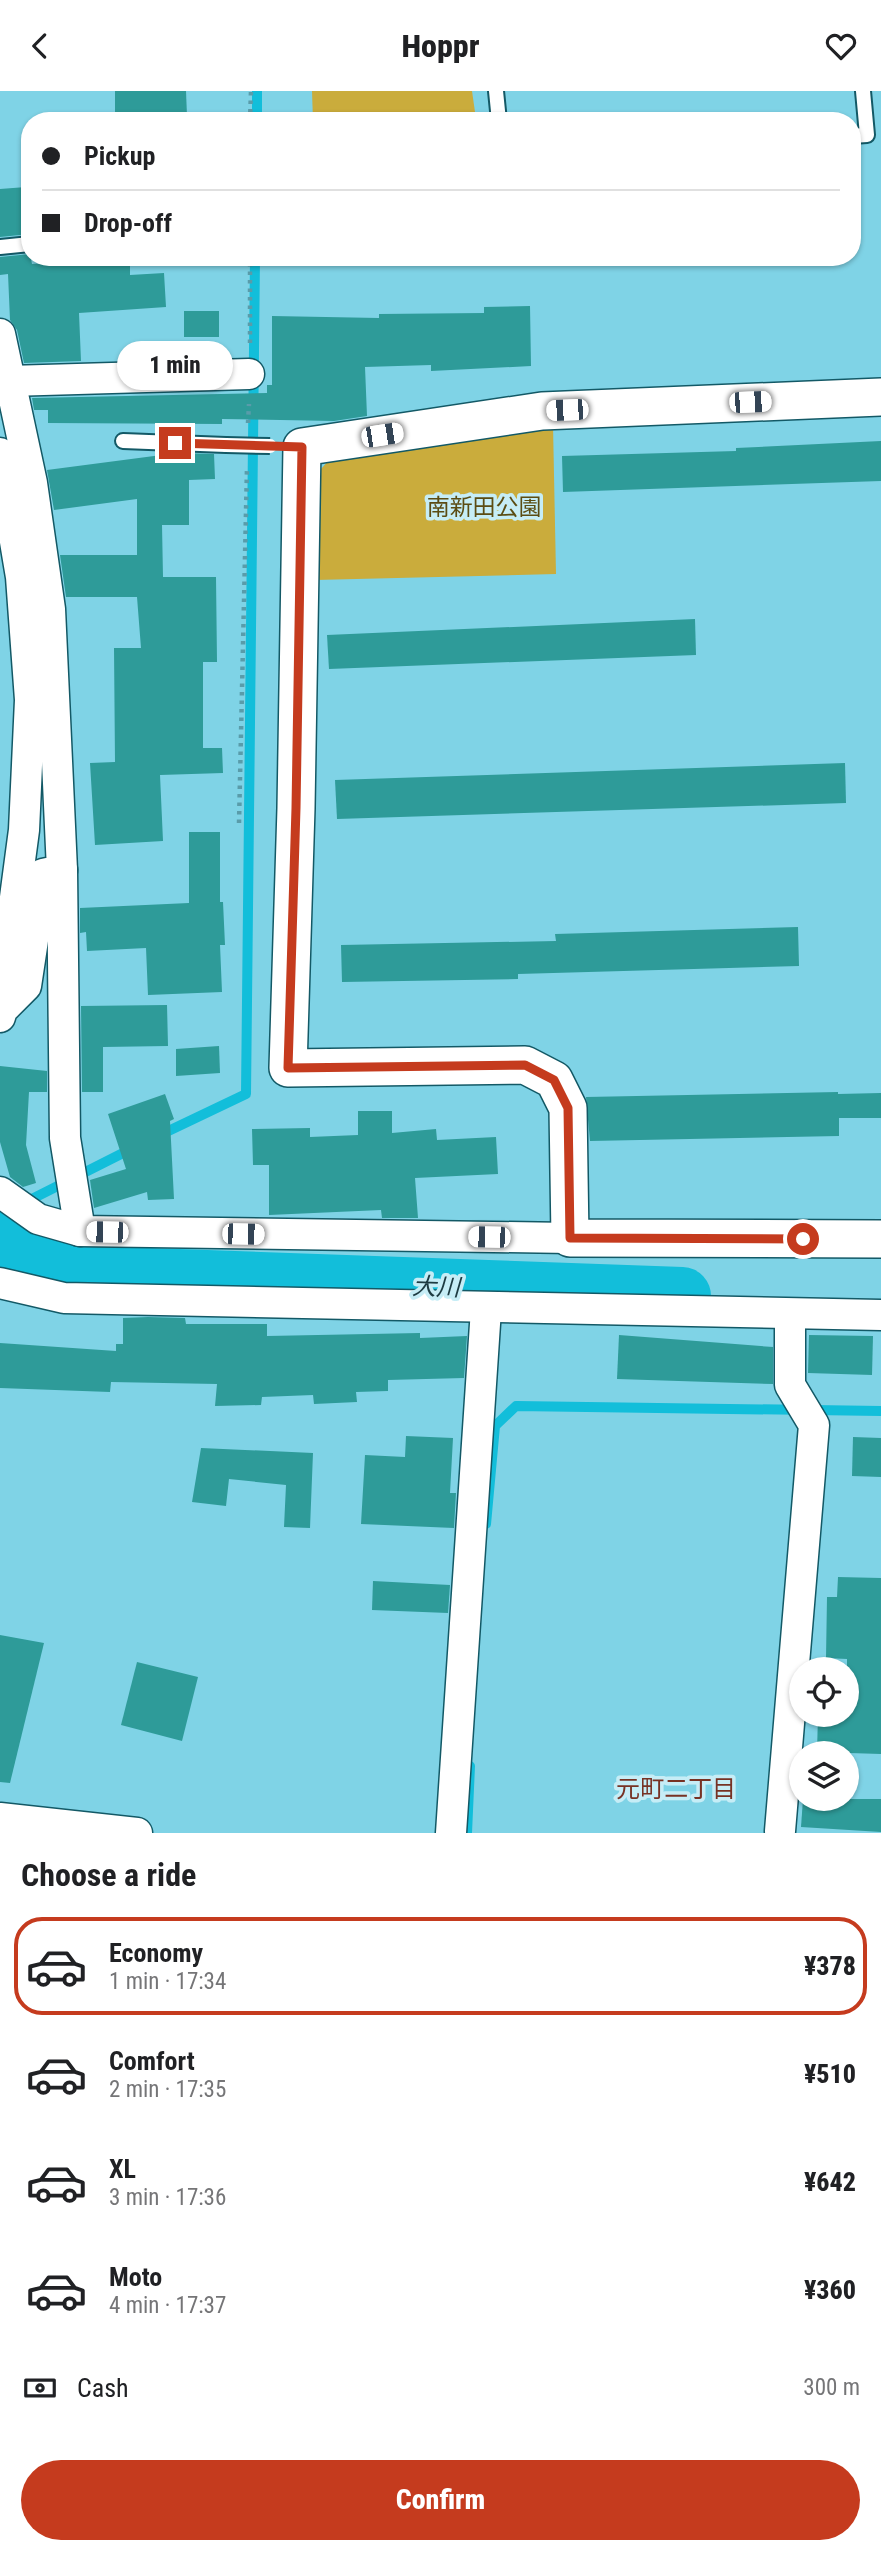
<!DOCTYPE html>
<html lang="en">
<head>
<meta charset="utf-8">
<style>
	:root { --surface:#fff; --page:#f2f2f2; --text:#202124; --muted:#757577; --line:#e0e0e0; --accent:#c53b1e }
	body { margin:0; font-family:"Roboto Condensed","Noto Sans JP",sans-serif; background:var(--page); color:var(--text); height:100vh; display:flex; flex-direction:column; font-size:26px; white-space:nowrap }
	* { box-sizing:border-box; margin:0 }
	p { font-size:23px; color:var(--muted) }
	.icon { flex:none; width:38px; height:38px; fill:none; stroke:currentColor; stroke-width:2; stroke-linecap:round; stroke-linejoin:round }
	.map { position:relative; height:1742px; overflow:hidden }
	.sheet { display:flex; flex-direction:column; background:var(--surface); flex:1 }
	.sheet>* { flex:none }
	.hud { position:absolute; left:21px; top:21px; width:840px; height:154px; border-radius:28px; box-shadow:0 2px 5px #0004; display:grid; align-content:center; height:154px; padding:0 21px; background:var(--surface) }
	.tools { position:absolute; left:789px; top:1566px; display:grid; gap:14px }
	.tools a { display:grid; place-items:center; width:70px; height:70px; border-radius:50%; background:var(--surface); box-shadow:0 2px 5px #0004; font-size:35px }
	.end { position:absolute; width:32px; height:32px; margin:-16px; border:9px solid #c53b1e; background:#fff; box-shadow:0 0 0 4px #fff }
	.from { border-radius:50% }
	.bubble { position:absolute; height:49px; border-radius:24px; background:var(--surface); box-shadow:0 2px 5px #0004; font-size:23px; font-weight:800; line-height:49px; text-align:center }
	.car { position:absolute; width:21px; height:42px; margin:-21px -10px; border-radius:9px; box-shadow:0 0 5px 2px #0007; background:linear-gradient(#fff 24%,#345 0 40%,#fff 0 76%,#345 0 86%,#fff 0) }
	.hud b { display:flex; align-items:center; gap:24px; height:66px; font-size:26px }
	.hud b+b { border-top:2px solid var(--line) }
	.hud i { width:18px; height:18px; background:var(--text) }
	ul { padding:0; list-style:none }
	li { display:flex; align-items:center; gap:21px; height:98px; margin:0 14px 10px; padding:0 7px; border:4px solid transparent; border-radius:28px }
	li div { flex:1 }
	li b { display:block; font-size:26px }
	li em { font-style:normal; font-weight:800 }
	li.current { border-color:var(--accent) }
	li>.icon { width:63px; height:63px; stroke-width:1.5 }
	h2 { padding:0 21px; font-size:32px; line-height:84px }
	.pay { display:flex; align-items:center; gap:18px; height:77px; padding:0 21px; font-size:26px }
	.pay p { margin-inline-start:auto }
	.cta { display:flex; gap:14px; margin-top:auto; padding:14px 21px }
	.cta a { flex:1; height:80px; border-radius:42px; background:var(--accent); color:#fff; font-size:28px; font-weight:800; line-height:80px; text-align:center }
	header { display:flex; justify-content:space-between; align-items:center; height:91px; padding:0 21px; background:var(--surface); font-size:32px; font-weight:800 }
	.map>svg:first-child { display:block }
	.green { fill:#caac3c }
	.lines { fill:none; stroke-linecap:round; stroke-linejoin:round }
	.stream { stroke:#12beda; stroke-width:10 }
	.river { stroke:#12beda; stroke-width:58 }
	.building { fill:#2e9b99 }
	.service-casing { stroke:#135966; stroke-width:18 }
	.minor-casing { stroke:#135966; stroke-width:33 }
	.tertiary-casing { stroke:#135966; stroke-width:40 }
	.path { stroke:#599caa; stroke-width:4.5; stroke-dasharray:3.5 5; stroke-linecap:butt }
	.service { stroke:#fff; stroke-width:14 }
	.minor { stroke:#fff; stroke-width:30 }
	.tertiary { stroke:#fff; stroke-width:37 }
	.service-bridge-casing { stroke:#135966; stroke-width:18; stroke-linecap:butt }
	.service-bridge { stroke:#fff; stroke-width:14 }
	.route { stroke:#c53b1e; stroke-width:9 }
	.labels { text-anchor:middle; stroke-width:7; stroke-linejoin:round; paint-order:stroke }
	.park-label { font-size:23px; fill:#5b4c13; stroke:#c6edf6 }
	.water-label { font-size:24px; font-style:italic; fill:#1d3b42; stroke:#c6edf6 }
	.neighbourhood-label { font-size:24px; fill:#773224; stroke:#c6edf6 }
</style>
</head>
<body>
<header><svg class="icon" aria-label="back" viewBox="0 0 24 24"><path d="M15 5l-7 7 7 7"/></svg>Hoppr<svg class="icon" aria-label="heart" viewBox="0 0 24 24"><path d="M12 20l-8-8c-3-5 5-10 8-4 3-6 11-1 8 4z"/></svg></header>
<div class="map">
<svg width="881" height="1742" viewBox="0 0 881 1742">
	<rect width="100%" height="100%" fill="#7fd3e6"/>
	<g class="green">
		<polygon points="312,0 472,0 476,28 313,30"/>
		<polygon points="553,334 556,483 315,489 313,387 329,369"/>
	</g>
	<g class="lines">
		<g class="stream">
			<polyline points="257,30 257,0"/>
			<polyline points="160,1044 246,1003 255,166"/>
			<polyline points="0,1124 131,1058"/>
			<polyline points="486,1433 495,1335 516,1315 881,1320"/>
			<polyline points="467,1742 470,1675"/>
		</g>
		<polyline class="river" points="0,1148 68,1183 682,1205"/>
	</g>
	<g class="building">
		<polygon points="115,0 186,0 187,25 115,26"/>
		<polygon points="26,96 30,143 0,146 0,98"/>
		<polygon points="30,163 32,173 130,166 130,184 164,182 166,216 79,222 81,270 24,272 17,239 10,229 8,183 0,184 0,166"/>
		<polygon points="530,215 531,275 431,280 431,274 365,276 367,325 334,330 222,328 222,333 48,332 48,319 34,319 32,307 267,302 267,294 272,294 272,225 379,227 379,223 484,222 484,216"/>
		<rect x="184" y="220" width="35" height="26"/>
		<polygon points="881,350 881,390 563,401 562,365 736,360 736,357"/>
		<polygon points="177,362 214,363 215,388 189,389 189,434 162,434 163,486 216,486 217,571 203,571 203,657 222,657 223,682 160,684 163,750 95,754 90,672 115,671 114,557 141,557 137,506 66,506 60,464 137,464 137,408 54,419 47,379"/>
		<polygon points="695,528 696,564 329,578 327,544"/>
		<polygon points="845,672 846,712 337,728 335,689"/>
		<polygon points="189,741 220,741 220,811 223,811 225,854 220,854 222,901 148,904 146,857 87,860 86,841 80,842 80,817 189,812"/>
		<polygon points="798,836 799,875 518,883 518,888 342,891 341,854 556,850 555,843"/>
		<polygon points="167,914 168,955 103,956 103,1001 82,1001 81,915"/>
		<polygon points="219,955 220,982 176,985 176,958"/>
		<polygon points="0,975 47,980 47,1001 29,1001 26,1054 36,1092 23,1096 10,1086 0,1051"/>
		<polygon points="838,1001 838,1003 881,1002 881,1027 839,1027 839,1045 590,1050 586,1006"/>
		<polygon points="165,1003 174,1028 170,1030 174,1108 148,1109 147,1101 94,1117 90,1089 126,1078 108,1023"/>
		<polygon points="358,1020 392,1020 392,1042 436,1038 437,1049 496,1046 498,1083 415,1087 418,1127 382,1127 381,1119 269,1124 269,1074 253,1074 252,1038 310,1037 310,1046 358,1044"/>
		<polygon points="148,1226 185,1227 186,1233 267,1233 267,1245 420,1242 420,1247 467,1245 464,1287 388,1289 388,1300 356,1301 357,1311 314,1313 313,1304 262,1306 261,1314 215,1315 217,1293 111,1291 110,1301 0,1297 0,1252 116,1260 116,1253 123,1253 123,1227"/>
		<polygon points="619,1244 773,1256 773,1293 617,1288"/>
		<polygon points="809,1244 873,1245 872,1284 808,1282"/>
		<polygon points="406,1345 453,1347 450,1402 456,1402 454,1437 361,1433 365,1364 405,1366"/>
		<polygon points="853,1346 881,1347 881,1386 852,1385"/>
		<polygon points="201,1357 313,1362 310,1437 284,1436 286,1394 229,1388 226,1415 192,1411"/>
		<polygon points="838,1486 881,1487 881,1663 817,1661 818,1624 847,1624 847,1568 826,1567 827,1506 837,1506"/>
		<polygon points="373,1490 450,1494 448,1522 372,1519"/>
		<polygon points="0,1544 44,1552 10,1692 0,1691"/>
		<polygon points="137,1571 198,1586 182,1650 121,1634"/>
		<polygon points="803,1708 881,1708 881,1741 801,1736"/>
	</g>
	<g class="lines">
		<defs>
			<g id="service">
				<polyline points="496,0 499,30"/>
				<polyline points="852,45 867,44 863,0"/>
				<polyline points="0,156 30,153"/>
				<polyline points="123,350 226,354"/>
			</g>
			<g id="minor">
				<polyline points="0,243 32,392 50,518 62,779 43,783 26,895 2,919 0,926"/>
				<polyline points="9,290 249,283"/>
				<polyline points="0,362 21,486 30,609 24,739 0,919"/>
				<polyline points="62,779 65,1047 80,1140"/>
				<polyline points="0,1101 38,1128 80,1140 570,1147"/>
				<polyline points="0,1192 64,1207 881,1224"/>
				<polyline points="0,1727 137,1742"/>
				<polyline points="780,1740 814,1334 790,1294 790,1224"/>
				<polyline points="451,1742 486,1218"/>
			</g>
			<polyline id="tertiary" points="881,306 542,320 302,356 296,717 288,977 525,974 554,989 568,1017 570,1147 881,1148"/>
		</defs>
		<use href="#service" class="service-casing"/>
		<use href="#minor" class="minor-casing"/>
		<use href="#tertiary" class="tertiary-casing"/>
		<g class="path">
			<polyline points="250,30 251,0"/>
			<polyline points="250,252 250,166"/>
			<polyline points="248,332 249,313"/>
			<polyline points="239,732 247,376"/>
		</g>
		<use href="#service" class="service"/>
		<use href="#minor" class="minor"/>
		<use href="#tertiary" class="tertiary"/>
		<defs>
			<polyline id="service-bridge" points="226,354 270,355"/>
		</defs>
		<use href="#service-bridge" class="service-bridge-casing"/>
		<use href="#service-bridge" class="service-bridge"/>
	</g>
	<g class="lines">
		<polyline class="route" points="175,352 302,356 296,717 288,977 525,974 554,989 568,1017 570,1147 803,1148"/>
	</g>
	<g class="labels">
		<g class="park-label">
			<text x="484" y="424">南新田公園</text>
		</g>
		<g class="water-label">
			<text transform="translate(436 1196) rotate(2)" y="8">大川</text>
		</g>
		<g class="neighbourhood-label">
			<text x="676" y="1706">元町二丁目</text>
		</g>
	</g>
</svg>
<div class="tools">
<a><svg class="icon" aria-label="locate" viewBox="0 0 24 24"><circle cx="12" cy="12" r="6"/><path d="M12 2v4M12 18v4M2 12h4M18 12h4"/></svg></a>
<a><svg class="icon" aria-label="layers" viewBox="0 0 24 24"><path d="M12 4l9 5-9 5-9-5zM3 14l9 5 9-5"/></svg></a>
</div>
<i class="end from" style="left:803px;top:1148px"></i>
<i class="end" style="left:175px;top:352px"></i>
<div class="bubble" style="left:117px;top:250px;width:116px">1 min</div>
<i class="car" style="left:750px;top:311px;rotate:88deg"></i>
<i class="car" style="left:567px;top:319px;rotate:268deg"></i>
<i class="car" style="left:382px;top:344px;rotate:81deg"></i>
<i class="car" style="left:107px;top:1141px;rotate:271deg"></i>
<i class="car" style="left:243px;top:1143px;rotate:91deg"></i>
<i class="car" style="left:489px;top:1146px;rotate:271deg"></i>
<div class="hud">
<b><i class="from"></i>Pickup</b>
<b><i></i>Drop-off</b>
</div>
</div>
<section class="sheet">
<h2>Choose a ride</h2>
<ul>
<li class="current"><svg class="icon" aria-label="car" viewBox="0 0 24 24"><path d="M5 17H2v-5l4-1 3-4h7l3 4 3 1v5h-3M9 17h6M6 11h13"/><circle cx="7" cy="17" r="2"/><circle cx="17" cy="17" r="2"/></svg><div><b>Economy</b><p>1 min · 17:34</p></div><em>¥378</em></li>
<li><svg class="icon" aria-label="car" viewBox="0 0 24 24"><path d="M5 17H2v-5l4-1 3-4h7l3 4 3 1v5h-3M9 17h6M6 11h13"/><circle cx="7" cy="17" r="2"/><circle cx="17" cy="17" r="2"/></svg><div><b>Comfort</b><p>2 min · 17:35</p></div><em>¥510</em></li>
<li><svg class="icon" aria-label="car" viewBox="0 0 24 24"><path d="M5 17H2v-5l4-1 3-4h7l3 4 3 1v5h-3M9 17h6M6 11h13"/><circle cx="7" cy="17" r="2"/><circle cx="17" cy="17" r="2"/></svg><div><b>XL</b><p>3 min · 17:36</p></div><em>¥642</em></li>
<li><svg class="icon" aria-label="car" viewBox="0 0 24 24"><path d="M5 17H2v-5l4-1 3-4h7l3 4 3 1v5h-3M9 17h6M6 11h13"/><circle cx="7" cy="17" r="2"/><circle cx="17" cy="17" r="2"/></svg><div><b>Moto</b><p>4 min · 17:37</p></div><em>¥360</em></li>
</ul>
<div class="pay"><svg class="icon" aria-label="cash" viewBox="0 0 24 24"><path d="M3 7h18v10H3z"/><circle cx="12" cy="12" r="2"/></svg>Cash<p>300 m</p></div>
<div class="cta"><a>Confirm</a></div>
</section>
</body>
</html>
